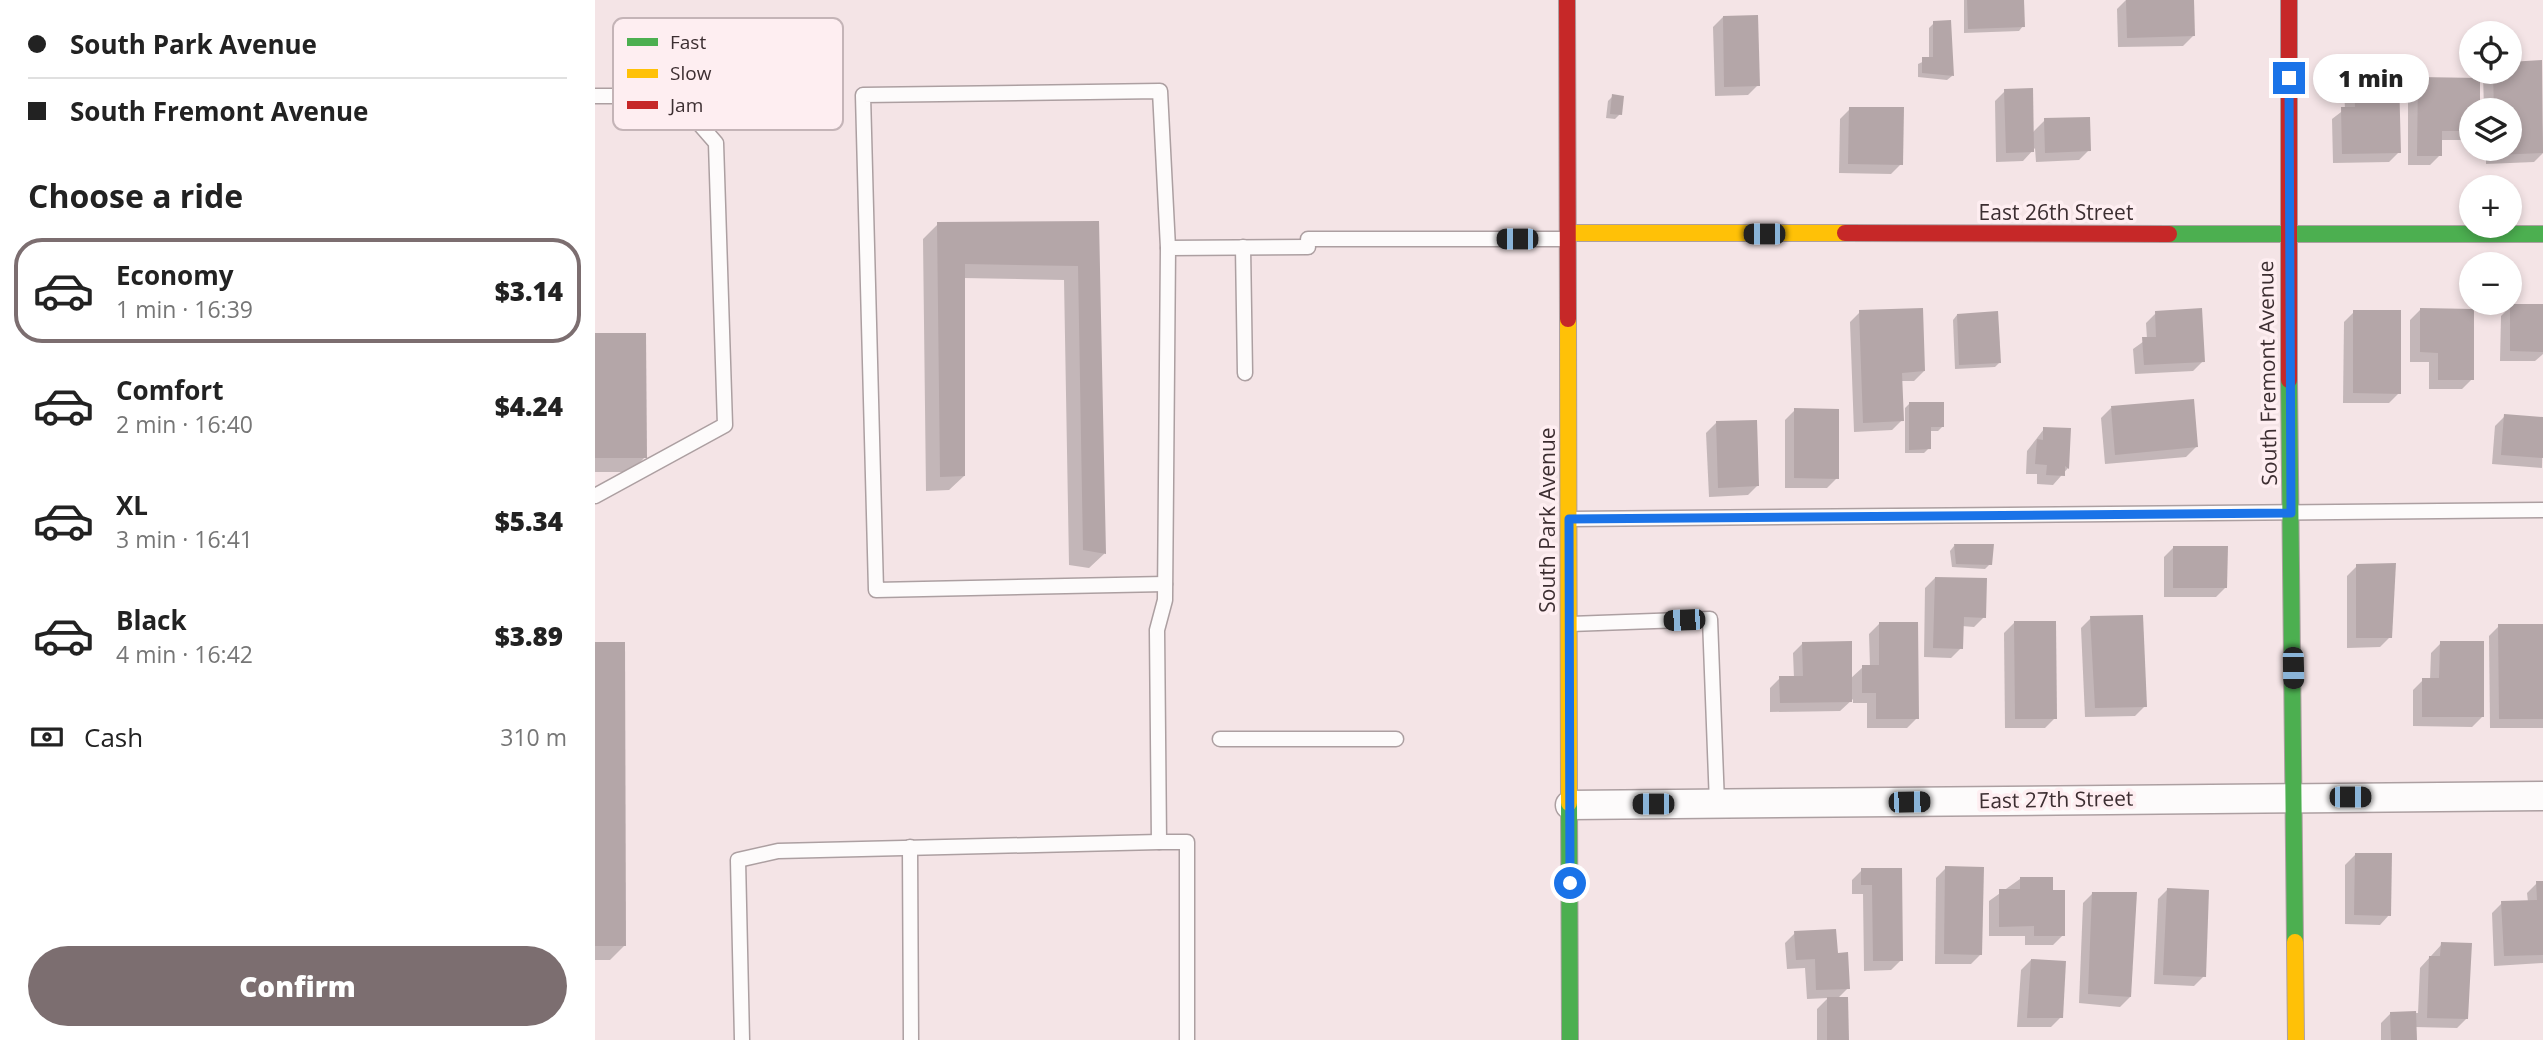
<!DOCTYPE html>
<html lang="en">
<head>
<meta charset="utf-8">
<style>
	:root { --surface:#fff; --page:#f2f2f2; --text:#222; --muted:#767676; --line:#e0e0e0; --accent:#7c6e70 }
	body { margin:0; font-family:"Open Sans",sans-serif; background:var(--page); color:var(--text); height:100vh; display:flex; flex-direction:column; font-size:26px; white-space:nowrap }
	* { box-sizing:border-box; margin:0 }
	p { font-size:23px; color:var(--muted) }
	.icon { flex:none; width:38px; height:38px; fill:none; stroke:currentColor; stroke-width:2; stroke-linecap:round; stroke-linejoin:round }
	.map { position:relative; flex:1; overflow:hidden }
	.drawer { display:flex; flex-direction:column; background:var(--surface); width:595px }
	.drawer>* { flex:none }
	.hud { display:grid; align-content:center; height:154px; padding:0 28px; background:var(--surface) }
	.buttons { position:absolute; left:1864px; top:21px; display:grid; gap:14px }
	.buttons a { display:grid; place-items:center; width:63px; height:63px; border-radius:50%; background:var(--surface); box-shadow:0 4px 10px #0003; font-size:35px }
	.end { position:absolute; width:32px; height:32px; margin:-16px; border:9px solid #1a73e8; background:#fff; box-shadow:0 0 0 4px #fff }
	.from { border-radius:50% }
	.bubble { position:absolute; height:49px; border-radius:24px; background:var(--surface); box-shadow:0 4px 10px #0003; font-size:23px; font-weight:800; line-height:49px; text-align:center }
	.car { position:absolute; width:21px; height:42px; margin:-21px -10px; border-radius:9px; box-shadow:0 0 5px 2px #0007; background:linear-gradient(#222 24%,#8ab4d8 0 40%,#222 0 76%,#8ab4d8 0 86%,#222 0) }
	.hud b { display:flex; align-items:center; gap:24px; height:66px; font-size:26px }
	.hud b+b { border-top:2px solid var(--line) }
	.hud i { width:18px; height:18px; background:var(--text) }
	ul { padding:0; list-style:none }
	li { display:flex; align-items:center; gap:21px; height:105px; margin:0 14px 10px; padding:0 14px; border:4px solid transparent; border-radius:28px }
	li div { flex:1 }
	li b { display:block; font-size:26px }
	li em { font-style:normal; font-weight:800 }
	li.current { border-color:var(--accent) }
	li>.icon { width:63px; height:63px; stroke-width:1.5 }
	h2 { padding:0 28px; font-size:32px; line-height:84px }
	.pay { display:flex; align-items:center; gap:18px; height:77px; padding:0 28px; font-size:26px }
	.pay p { margin-inline-start:auto }
	.primary-button { display:flex; gap:14px; margin-top:auto; padding:14px 28px }
	.primary-button a { flex:1; height:80px; border-radius:42px; background:var(--accent); color:#fff; font-size:28px; font-weight:800; line-height:80px; text-align:center }
	main { display:flex; flex:1; min-height:0 }
	.map>svg:first-child { display:block }
	.shadow { fill:#0003 }
	.building { fill:#b4a6a8 }
	.lines { fill:none; stroke-linecap:round; stroke-linejoin:round }
	.lane-casing { stroke:#ac9fa1; stroke-width:17 }
	.street-casing { stroke:#ac9fa1; stroke-width:31 }
	.fast-casing { stroke:#ac9fa1; stroke-width:18 }
	.slow-casing { stroke:#ac9fa1; stroke-width:18 }
	.jam-casing { stroke:#ac9fa1; stroke-width:18 }
	.lane { stroke:#fdfbfb; stroke-width:14 }
	.street { stroke:#fdfbfb; stroke-width:28 }
	.fast { stroke:#4caf50; stroke-width:16 }
	.slow { stroke:#ffc107; stroke-width:16 }
	.jam { stroke:#c62828; stroke-width:16 }
	.route { stroke:#1a73e8; stroke-width:9 }
	.labels { text-anchor:middle; stroke-width:7; stroke-linejoin:round; paint-order:stroke }
	.street-label { font-size:21px; fill:#3c2e31; stroke:#feeef1 }
	.key { fill:#feeef1; stroke:#c4b4b7; stroke-width:2 }
	.key-label { font-size:19px; fill:#3c2e31 }
</style>
</head>
<body>
<main>
<section class="drawer">
<div class="hud">
<b><i class="from"></i>South Park Avenue</b>
<b><i></i>South Fremont Avenue</b>
</div>
<h2>Choose a ride</h2>
<ul>
<li class="current"><svg class="icon" aria-label="car" viewBox="0 0 24 24"><path d="M5 17H2v-5l4-1 3-4h7l3 4 3 1v5h-3M9 17h6M6 11h13"/><circle cx="7" cy="17" r="2"/><circle cx="17" cy="17" r="2"/></svg><div><b>Economy</b><p>1 min · 16:39</p></div><em>$3.14</em></li>
<li><svg class="icon" aria-label="car" viewBox="0 0 24 24"><path d="M5 17H2v-5l4-1 3-4h7l3 4 3 1v5h-3M9 17h6M6 11h13"/><circle cx="7" cy="17" r="2"/><circle cx="17" cy="17" r="2"/></svg><div><b>Comfort</b><p>2 min · 16:40</p></div><em>$4.24</em></li>
<li><svg class="icon" aria-label="car" viewBox="0 0 24 24"><path d="M5 17H2v-5l4-1 3-4h7l3 4 3 1v5h-3M9 17h6M6 11h13"/><circle cx="7" cy="17" r="2"/><circle cx="17" cy="17" r="2"/></svg><div><b>XL</b><p>3 min · 16:41</p></div><em>$5.34</em></li>
<li><svg class="icon" aria-label="car" viewBox="0 0 24 24"><path d="M5 17H2v-5l4-1 3-4h7l3 4 3 1v5h-3M9 17h6M6 11h13"/><circle cx="7" cy="17" r="2"/><circle cx="17" cy="17" r="2"/></svg><div><b>Black</b><p>4 min · 16:42</p></div><em>$3.89</em></li>
</ul>
<div class="pay"><svg class="icon" aria-label="cash" viewBox="0 0 24 24"><path d="M3 7h18v10H3z"/><circle cx="12" cy="12" r="2"/></svg>Cash<p>310 m</p></div>
<div class="primary-button"><a>Confirm</a></div>
</section>
<div class="map">
<svg width="1948" height="1040" viewBox="0 0 1948 1040">
	<rect width="100%" height="100%" fill="#f4e4e6"/>
	<g class="shadow">
		<polygon points="1369,0 1428,0 1428,26 1424,31 1369,33"/>
		<polygon points="1531,0 1597,0 1598,36 1588,46 1523,47 1522,9"/>
		<polygon points="1128,17 1163,85 1153,95 1120,96 1118,27"/>
		<polygon points="1339,23 1357,76 1352,80 1323,77 1323,64 1334,59 1334,28"/>
		<polygon points="1945,62 1948,153 1939,162 1891,164 1891,149 1914,149 1914,110 1889,110 1888,74 1914,72"/>
		<polygon points="1823,79 1883,80 1883,110 1876,110 1876,137 1873,140 1845,140 1845,155 1835,165 1813,165 1813,89"/>
		<polygon points="1759,81 1804,152 1794,162 1738,163 1737,119 1750,109 1749,91"/>
		<polygon points="1410,91 1437,133 1450,120 1494,150 1484,160 1441,162 1440,148 1428,161 1401,162 1400,101"/>
		<polygon points="1018,96 1025,114 1020,119 1011,118 1013,101"/>
		<polygon points="1255,109 1306,164 1296,174 1244,173 1245,119"/>
		<polygon points="502,223 509,554 494,568 474,565 469,280 368,278 369,476 354,490 331,491 328,239 343,224"/>
		<polygon points="1916,306 1948,306 1948,354 1940,361 1905,361 1906,316"/>
		<polygon points="1825,310 1877,379 1867,389 1834,389 1834,362 1815,362 1815,320"/>
		<polygon points="1265,312 1329,371 1319,381 1305,381 1307,420 1297,430 1259,432 1255,322"/>
		<polygon points="1759,312 1804,393 1794,403 1748,403 1749,322"/>
		<polygon points="1561,313 1608,361 1598,371 1540,374 1538,349 1552,339 1551,323"/>
		<polygon points="1362,315 1404,363 1400,367 1360,369 1358,320"/>
		<polygon points="0,335 50,457 36,472 0,472"/>
		<polygon points="1315,403 1348,426 1343,431 1334,431 1334,448 1329,453 1310,453 1310,408"/>
		<polygon points="1516,408 1601,447 1591,457 1510,464 1506,418"/>
		<polygon points="1200,410 1242,478 1232,488 1190,488 1190,420"/>
		<polygon points="1910,416 1948,419 1947,468 1897,464 1900,426"/>
		<polygon points="1121,423 1163,485 1153,495 1114,497 1111,433"/>
		<polygon points="1449,429 1474,430 1473,468 1458,485 1442,484 1442,474 1431,474 1432,451"/>
		<polygon points="1359,546 1395,564 1390,569 1357,567 1355,551"/>
		<polygon points="1579,547 1631,587 1621,597 1569,597 1569,557"/>
		<polygon points="1762,566 1795,637 1785,647 1752,648 1752,576"/>
		<polygon points="1340,578 1389,617 1379,627 1367,626 1366,648 1356,658 1329,657 1330,588"/>
		<polygon points="1496,618 1550,706 1540,716 1490,717 1486,628"/>
		<polygon points="1419,623 1460,718 1450,728 1410,728 1409,633"/>
		<polygon points="1284,624 1322,718 1312,728 1272,728 1272,703 1258,703 1258,699 1245,711 1175,712 1175,688 1185,678 1199,678 1198,653 1208,643 1255,679 1268,667 1275,667 1274,634"/>
		<polygon points="1904,626 1948,626 1948,728 1895,728 1894,636"/>
		<polygon points="1846,643 1887,717 1877,727 1818,726 1818,690 1828,680 1835,680 1836,653"/>
		<polygon points="0,644 30,945 15,960 0,960"/>
		<polygon points="1760,855 1794,915 1785,925 1750,924 1750,865"/>
		<polygon points="1351,868 1386,954 1376,964 1340,964 1341,878"/>
		<polygon points="1305,869 1306,960 1296,970 1269,971 1268,894 1257,894 1257,880 1267,870"/>
		<polygon points="1425,879 1456,892 1468,935 1458,945 1430,945 1430,936 1394,936 1394,901"/>
		<polygon points="1942,883 1948,883 1948,963 1899,966 1897,913 1907,903 1933,902 1932,893"/>
		<polygon points="1573,889 1609,976 1599,986 1559,984 1563,899"/>
		<polygon points="1498,893 1535,997 1525,1007 1484,1003 1488,903"/>
		<polygon points="1200,933 1241,954 1253,988 1242,999 1252,1040 1222,1040 1222,1009 1233,998 1212,999 1210,968 1192,969 1190,943"/>
		<polygon points="1847,944 1872,1018 1862,1028 1820,1027 1820,1040 1786,1040 1786,1023 1796,1013 1823,1013 1825,968"/>
		<polygon points="1436,960 1466,1017 1456,1027 1422,1027 1426,970"/>
	</g>
	<g class="building">
		<polygon points="1372,0 1429,0 1430,27 1373,29"/>
		<polygon points="1531,0 1599,0 1600,36 1532,38"/>
		<polygon points="1163,15 1165,86 1129,87 1128,16"/>
		<polygon points="1356,20 1359,76 1327,73 1327,57 1338,57 1338,21"/>
		<polygon points="1947,60 1948,153 1901,155 1900,149 1914,149 1914,110 1899,110 1898,72 1914,72 1914,62"/>
		<polygon points="1823,77 1885,78 1885,110 1876,110 1876,131 1847,131 1847,156 1822,156"/>
		<polygon points="1804,78 1806,153 1747,154 1746,107 1760,107 1759,79"/>
		<polygon points="1438,88 1439,152 1411,153 1409,89"/>
		<polygon points="1017,94 1029,96 1027,115 1015,114"/>
		<polygon points="1254,107 1309,107 1308,165 1253,164"/>
		<polygon points="1495,117 1496,151 1450,153 1449,118"/>
		<polygon points="504,221 511,554 488,550 483,266 370,264 370,476 345,477 342,222"/>
		<polygon points="1915,304 1948,304 1948,352 1915,351"/>
		<polygon points="1328,308 1330,371 1307,373 1309,421 1268,423 1264,310"/>
		<polygon points="1607,308 1610,362 1549,365 1547,337 1561,337 1560,311"/>
		<polygon points="1825,308 1879,309 1879,380 1843,380 1843,353 1825,352"/>
		<polygon points="1758,310 1806,310 1806,394 1758,393"/>
		<polygon points="1403,311 1406,363 1364,365 1362,314"/>
		<polygon points="0,333 51,333 52,458 0,458"/>
		<polygon points="1599,399 1603,447 1520,455 1516,406"/>
		<polygon points="1314,402 1349,402 1349,427 1336,427 1336,449 1314,450"/>
		<polygon points="1199,408 1244,409 1244,479 1199,478"/>
		<polygon points="1909,414 1948,417 1948,458 1906,455"/>
		<polygon points="1162,420 1164,486 1123,488 1121,421"/>
		<polygon points="1448,427 1476,428 1474,469 1470,466 1470,476 1451,475 1452,465 1440,464 1442,439 1448,440"/>
		<polygon points="1359,544 1399,544 1397,565 1361,564"/>
		<polygon points="1578,546 1633,546 1632,588 1578,588"/>
		<polygon points="1801,563 1797,638 1761,638 1761,564"/>
		<polygon points="1340,577 1392,578 1391,618 1369,617 1368,649 1338,648"/>
		<polygon points="1548,615 1552,707 1500,708 1495,616"/>
		<polygon points="1419,621 1461,621 1462,719 1420,719"/>
		<polygon points="1284,622 1323,622 1324,719 1281,719 1281,693 1267,693 1267,665 1284,665"/>
		<polygon points="1903,624 1948,624 1948,719 1904,719"/>
		<polygon points="1257,641 1257,702 1185,703 1184,676 1208,676 1207,642"/>
		<polygon points="1845,641 1889,641 1889,717 1827,717 1827,678 1844,678"/>
		<polygon points="0,642 30,642 31,946 0,946"/>
		<polygon points="1760,853 1797,853 1796,916 1759,915"/>
		<polygon points="1350,866 1389,867 1387,955 1349,954"/>
		<polygon points="1266,868 1307,868 1308,961 1278,961 1277,885 1266,885"/>
		<polygon points="1425,877 1458,877 1458,890 1470,890 1470,936 1439,936 1439,926 1404,927 1404,889 1425,889"/>
		<polygon points="1941,881 1948,881 1948,955 1909,956 1906,901 1942,900"/>
		<polygon points="1572,888 1614,890 1611,977 1568,975"/>
		<polygon points="1497,892 1542,892 1536,997 1493,994"/>
		<polygon points="1241,929 1243,953 1253,952 1255,989 1221,990 1220,959 1201,960 1199,931"/>
		<polygon points="1846,942 1877,943 1873,1019 1832,1018 1834,956 1845,956"/>
		<polygon points="1436,959 1471,961 1468,1018 1432,1018"/>
		<polygon points="1232,997 1253,997 1254,1040 1232,1040"/>
		<polygon points="1821,1011 1822,1040 1796,1040 1795,1012"/>
	</g>
	<g class="lines">
		<defs>
			<g id="lane">
				<polyline points="0,96 80,96 121,143 130,425 0,496"/>
				<polyline points="713,239 972,239"/>
				<polyline points="648,247 650,373"/>
				<polyline points="976,519 1948,510"/>
				<polyline points="570,584 281,590 268,95 565,91 573,248"/>
				<polyline points="975,624 1115,619 1122,804"/>
				<polyline points="625,739 801,739"/>
				<polyline points="564,842 562,630 570,600 573,248 713,247"/>
				<polyline points="315,847 316,1040"/>
				<polyline points="147,1040 143,860 183,851 564,842 592,842 592,1040"/>
			</g>
			<polyline id="street" points="975,805 1948,796"/>
			<g id="fast">
				<polyline points="1574,234 1948,234"/>
				<polyline points="1694,380 1700,942"/>
				<polyline points="974,803 975,1040"/>
			</g>
			<g id="slow">
				<polyline points="973,233 1250,233"/>
				<polyline points="973,319 974,803"/>
				<polyline points="1700,942 1701,1040"/>
			</g>
			<g id="jam">
				<polyline points="972,0 973,319"/>
				<polyline points="1250,233 1574,234"/>
				<polyline points="1694,380 1694,0"/>
			</g>
		</defs>
		<use href="#lane" class="lane-casing"/>
		<use href="#street" class="street-casing"/>
		<use href="#fast" class="fast-casing"/>
		<use href="#slow" class="slow-casing"/>
		<use href="#jam" class="jam-casing"/>
		<use href="#lane" class="lane"/>
		<use href="#street" class="street"/>
		<use href="#fast" class="fast"/>
		<use href="#slow" class="slow"/>
		<use href="#jam" class="jam"/>
	</g>
	<g class="lines">
		<polyline class="route" points="975,883 974,519 1696,513 1694,78"/>
	</g>
	<g class="labels">
		<g class="street-label">
			<text x="1461" y="220">East 26th Street</text>
			<text transform="translate(1673 373) rotate(-91)" y="7">South Fremont Avenue</text>
			<text transform="translate(953 520) rotate(-90)" y="7">South Park Avenue</text>
			<text transform="translate(1461 800) rotate(-1)" y="7">East 27th Street</text>
		</g>
	</g>
	<rect x="18" y="18" width="230" height="112" rx="10" class="key"/>
	<rect x="32" y="38" width="31" height="8" fill="#4caf50"/>
	<rect x="32" y="69" width="31" height="9" fill="#ffc107"/>
	<rect x="32" y="101" width="31" height="8" fill="#c62828"/>
	<g class="key-label">
		<text x="75" y="49">Fast</text>
		<text x="75" y="80">Slow</text>
		<text x="75" y="112">Jam</text>
	</g>
</svg>
<div class="buttons">
<a><svg class="icon" aria-label="locate" viewBox="0 0 24 24"><circle cx="12" cy="12" r="6"/><path d="M12 2v4M12 18v4M2 12h4M18 12h4"/></svg></a>
<a><svg class="icon" aria-label="layers" viewBox="0 0 24 24"><path d="M12 4l9 5-9 5-9-5zM3 14l9 5 9-5"/></svg></a>
<a>+</a>
<a>−</a>
</div>
<i class="end from" style="left:975px;top:883px"></i>
<i class="end" style="left:1694px;top:78px"></i>
<div class="bubble" style="left:1718px;top:54px;width:116px">1 min</div>
<i class="car" style="left:1169px;top:234px;rotate:270deg"></i>
<i class="car" style="left:922px;top:239px;rotate:270deg"></i>
<i class="car" style="left:1089px;top:620px;rotate:268deg"></i>
<i class="car" style="left:1698px;top:668px;rotate:179deg"></i>
<i class="car" style="left:1755px;top:797px;rotate:90deg"></i>
<i class="car" style="left:1314px;top:802px;rotate:89deg"></i>
<i class="car" style="left:1058px;top:804px;rotate:270deg"></i>
</div>
</main>
</body>
</html>
